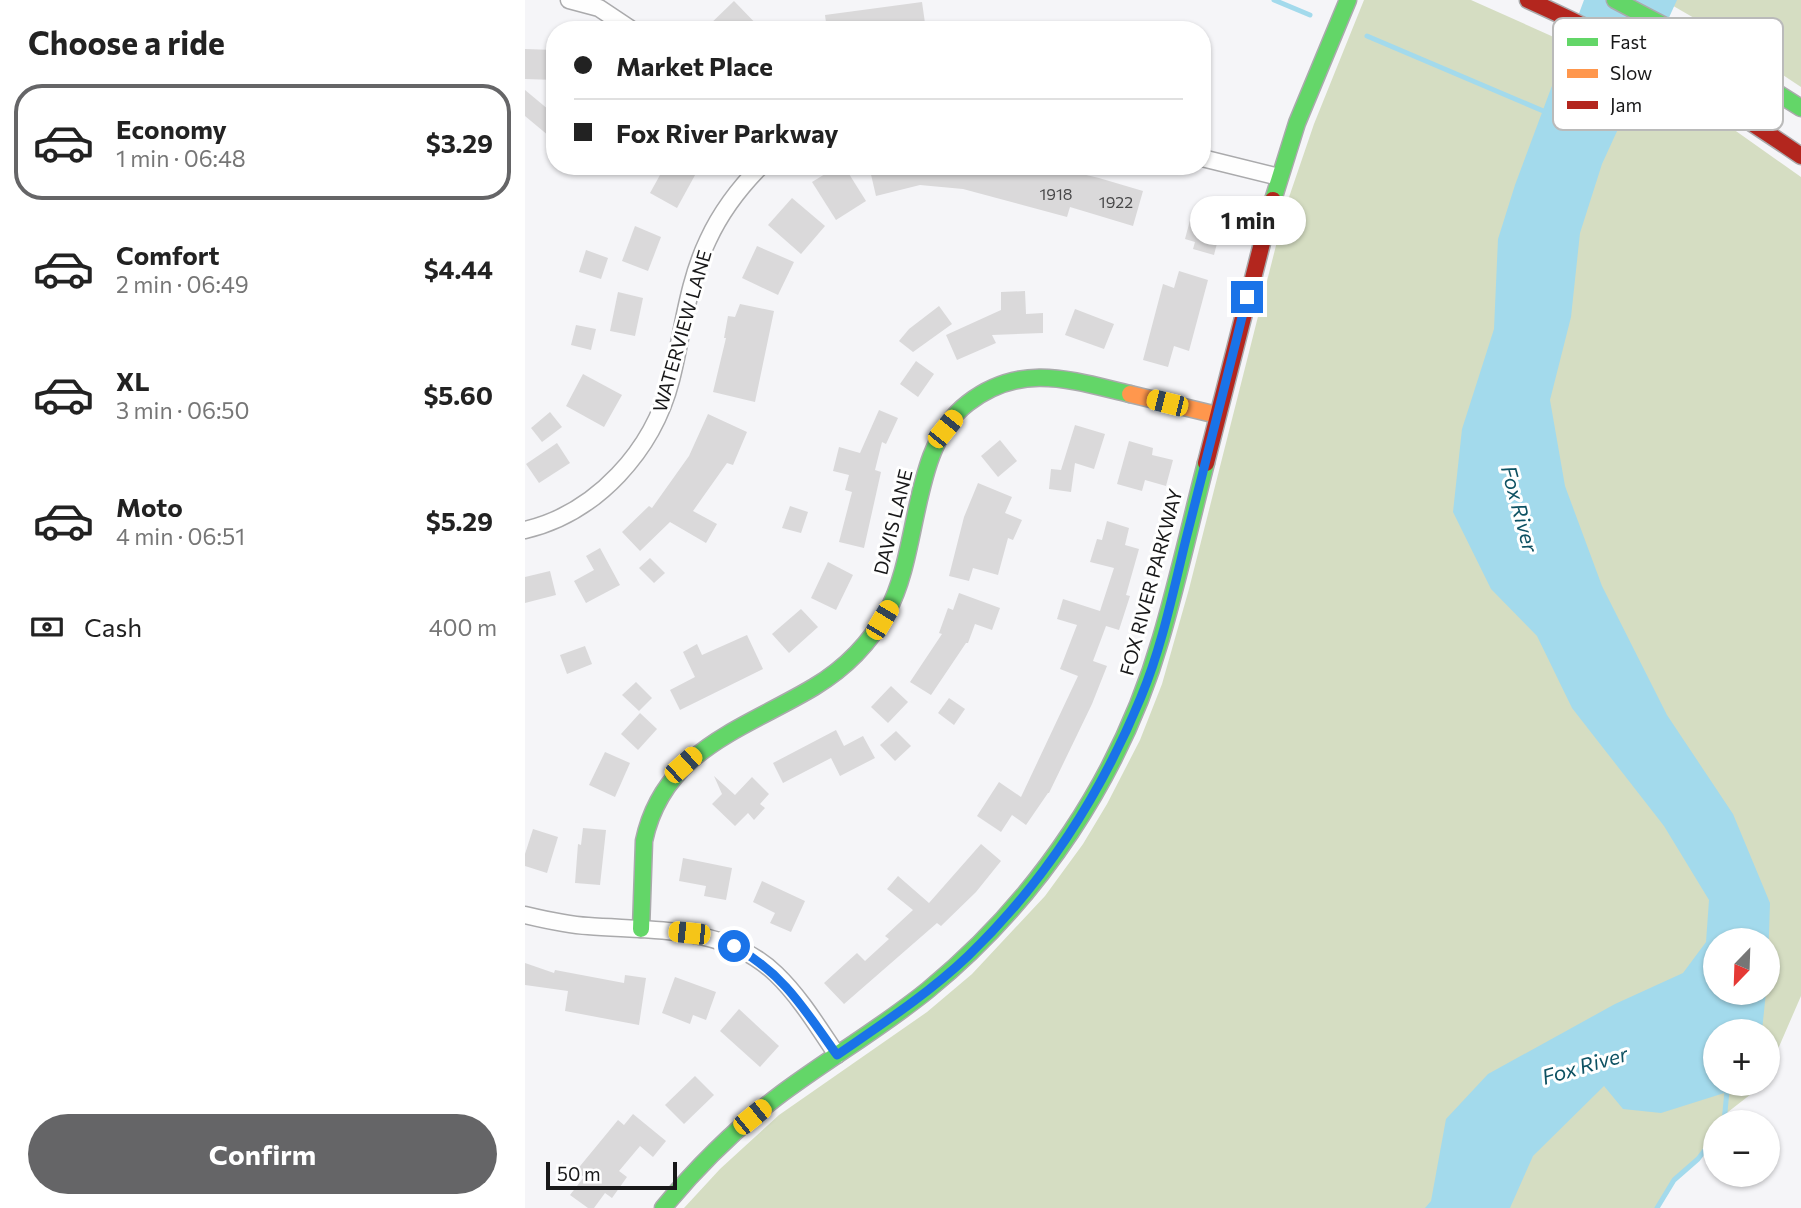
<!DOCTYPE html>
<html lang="en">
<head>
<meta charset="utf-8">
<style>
	:root { --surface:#fff; --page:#f2f2f2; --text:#222; --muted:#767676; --line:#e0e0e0; --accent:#656567 }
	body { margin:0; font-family:Commissioner,sans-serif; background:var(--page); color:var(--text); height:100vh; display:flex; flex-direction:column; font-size:26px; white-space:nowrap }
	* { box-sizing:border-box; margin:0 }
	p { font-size:23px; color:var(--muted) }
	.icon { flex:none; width:38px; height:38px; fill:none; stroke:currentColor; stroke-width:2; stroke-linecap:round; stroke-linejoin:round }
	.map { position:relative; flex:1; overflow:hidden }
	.side { display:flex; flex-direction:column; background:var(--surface); width:525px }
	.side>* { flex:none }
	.top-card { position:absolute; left:21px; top:21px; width:665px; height:154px; border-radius:28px; box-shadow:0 2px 5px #0004; display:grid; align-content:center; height:154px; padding:0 28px; background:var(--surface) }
	.needle { width:46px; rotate:203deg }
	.fabs { position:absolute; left:1178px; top:928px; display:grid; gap:14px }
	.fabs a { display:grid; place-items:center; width:77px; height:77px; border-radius:50%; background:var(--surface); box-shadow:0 2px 5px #0004; font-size:35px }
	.scale { position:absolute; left:21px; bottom:18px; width:131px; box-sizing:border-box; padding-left:7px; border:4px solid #181819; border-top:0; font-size:19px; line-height:24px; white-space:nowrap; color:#181819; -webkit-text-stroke:5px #fff; paint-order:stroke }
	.end { position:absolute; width:32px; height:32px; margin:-16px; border:9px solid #1a73e8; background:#fff; box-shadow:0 0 0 4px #fff }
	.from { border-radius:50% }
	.bubble { position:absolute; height:49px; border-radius:24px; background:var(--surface); box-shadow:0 2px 5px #0004; font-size:23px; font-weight:700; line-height:49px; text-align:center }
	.car { position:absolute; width:21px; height:42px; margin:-21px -10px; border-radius:9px; box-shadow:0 0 5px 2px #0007; background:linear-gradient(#f5c518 24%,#345 0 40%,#f5c518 0 76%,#345 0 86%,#f5c518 0) }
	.top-card b { display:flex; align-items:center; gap:24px; height:66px; font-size:26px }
	.top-card b+b { border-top:2px solid var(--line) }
	.top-card i { width:18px; height:18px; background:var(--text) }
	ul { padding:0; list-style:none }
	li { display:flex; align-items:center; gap:21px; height:116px; margin:0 14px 10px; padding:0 14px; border:4px solid transparent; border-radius:28px }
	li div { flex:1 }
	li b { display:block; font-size:26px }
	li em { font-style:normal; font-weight:700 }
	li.selected { border-color:var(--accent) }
	li>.icon { width:63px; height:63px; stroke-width:1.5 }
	h2 { padding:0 28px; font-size:32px; line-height:84px }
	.pay { display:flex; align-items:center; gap:18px; height:77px; padding:0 28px; font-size:26px }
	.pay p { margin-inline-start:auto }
	.button { display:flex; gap:14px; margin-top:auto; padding:14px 28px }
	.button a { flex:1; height:80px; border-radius:42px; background:var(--accent); color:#fff; font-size:28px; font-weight:700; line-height:80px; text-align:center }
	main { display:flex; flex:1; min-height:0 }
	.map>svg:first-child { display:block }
	.green { fill:#d5ddc2; fill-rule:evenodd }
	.water { fill:#a3daec }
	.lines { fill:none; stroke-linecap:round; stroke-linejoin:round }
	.stream { stroke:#a3daec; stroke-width:5 }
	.building { fill:#dad9da }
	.street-casing { stroke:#aaaaac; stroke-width:19 }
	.fast-casing { stroke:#aaaaac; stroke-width:19 }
	.slow-casing { stroke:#aaaaac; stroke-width:19 }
	.jam-casing { stroke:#aaaaac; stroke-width:19 }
	.street { stroke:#fefefe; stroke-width:16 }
	.fast { stroke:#63d668; stroke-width:16 }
	.slow { stroke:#ff974d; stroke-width:16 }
	.jam { stroke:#b3261e; stroke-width:16 }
	.route { stroke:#1a73e8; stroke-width:9 }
	.labels { text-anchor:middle; stroke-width:6; stroke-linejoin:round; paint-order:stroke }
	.number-label { font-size:16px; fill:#484849 }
	.street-label { font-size:19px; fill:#181819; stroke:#fff }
	.water-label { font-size:21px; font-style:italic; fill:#0d5162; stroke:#fff }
	.key { fill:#fff; stroke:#bababa; stroke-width:2 }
	.key-label { font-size:19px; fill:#181819 }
</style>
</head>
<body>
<main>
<section class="side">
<h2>Choose a ride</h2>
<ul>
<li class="selected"><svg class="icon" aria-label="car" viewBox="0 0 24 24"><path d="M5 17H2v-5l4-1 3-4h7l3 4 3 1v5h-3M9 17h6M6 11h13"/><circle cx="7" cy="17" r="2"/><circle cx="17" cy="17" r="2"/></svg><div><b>Economy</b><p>1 min · 06:48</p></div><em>$3.29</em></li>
<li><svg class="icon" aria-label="car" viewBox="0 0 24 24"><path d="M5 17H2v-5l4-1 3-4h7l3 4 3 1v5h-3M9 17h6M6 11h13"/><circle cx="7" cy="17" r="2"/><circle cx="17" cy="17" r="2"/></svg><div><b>Comfort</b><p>2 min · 06:49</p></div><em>$4.44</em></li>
<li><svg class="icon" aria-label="car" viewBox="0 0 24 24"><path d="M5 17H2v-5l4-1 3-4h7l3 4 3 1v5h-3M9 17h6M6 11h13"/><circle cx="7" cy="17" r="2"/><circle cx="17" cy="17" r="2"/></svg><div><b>XL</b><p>3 min · 06:50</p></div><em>$5.60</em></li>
<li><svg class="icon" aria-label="car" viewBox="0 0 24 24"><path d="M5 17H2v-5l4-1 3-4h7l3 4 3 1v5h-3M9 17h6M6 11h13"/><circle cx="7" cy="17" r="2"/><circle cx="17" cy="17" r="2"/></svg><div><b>Moto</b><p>4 min · 06:51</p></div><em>$5.29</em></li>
</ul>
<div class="pay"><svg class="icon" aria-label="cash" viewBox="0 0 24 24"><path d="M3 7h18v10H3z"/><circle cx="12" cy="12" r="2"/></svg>Cash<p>400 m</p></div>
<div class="button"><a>Confirm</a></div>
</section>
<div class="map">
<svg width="1276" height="1208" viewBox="0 0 1276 1208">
	<rect width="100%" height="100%" fill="#f5f5f8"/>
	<g class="green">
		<path d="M 839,0 L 946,0 L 1060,51 L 1201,124 L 1276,177 L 1276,996 L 1243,1072 L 1242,1031 L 1190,1031 L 1190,1083 L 1237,1083 L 1234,1090 L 1230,1091 L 1190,1122 L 1173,1159 L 1149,1180 L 1132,1208 L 159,1208 L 195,1169 L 254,1115 L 402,1012 L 447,974 L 520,896 L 558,844 L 582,804 L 615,740 L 637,684 L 664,589 L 761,206 L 789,124 ZM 1190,940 L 1242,940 L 1242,992 L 1190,992 Z"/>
		<polygon points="1138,0 1276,0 1276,87 1195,33"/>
	</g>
	<polygon class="water" points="1059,0 1152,0 1077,164 1055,233 1046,317 1025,400 1040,486 1077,586 1142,715 1208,814 1245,903 1243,963 1242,940 1190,940 1190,992 1241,992 1237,1031 1190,1031 1190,1083 1231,1083 1136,1113 1098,1109 1079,1086 1008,1156 985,1208 900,1208 906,1201 921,1119 963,1074 1090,1004 1158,973 1181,942 1184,900 1139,826 1047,708 1012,636 966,589 928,512 937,429 969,329 973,239 990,185"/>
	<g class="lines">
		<g class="stream">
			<polyline points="749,0 785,15"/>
			<polyline points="842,36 1023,113"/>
			<polyline points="1197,1083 1202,1091 1199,1122"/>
			<polyline points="1132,1208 1149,1180 1173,1159 1190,1137"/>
		</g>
	</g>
	<g class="building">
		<polygon points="209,1 237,30 179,30"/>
		<polygon points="397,2 401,30 302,30 300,15"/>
		<polygon points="0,49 30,50 30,80 0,79"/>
		<polygon points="0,90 30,115 30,141 0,116"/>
		<polygon points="140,166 175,166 152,208 125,193"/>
		<polygon points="313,166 319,166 341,201 311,220 287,182"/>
		<polygon points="344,166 523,166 574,178 618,191 608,226 545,207 542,217 438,189 395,185 351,196"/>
		<polygon points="267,198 300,226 276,254 243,225"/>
		<polygon points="680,203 701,208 689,255 668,249 670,242 660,239 668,209 678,211"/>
		<polygon points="110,226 136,237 123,271 97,261"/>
		<polygon points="232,246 269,262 253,295 217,278"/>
		<polygon points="61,250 83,258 76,279 54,272"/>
		<polygon points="654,271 683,280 664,351 649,346 643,367 618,360 638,284 649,288"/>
		<polygon points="500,291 501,314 518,313 518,333 467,335 471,343 432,360 421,335 476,310 476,292"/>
		<polygon points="93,292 118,298 110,336 85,331"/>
		<polygon points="215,304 249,311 230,402 188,392 201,338 199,338 203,316 210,317"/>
		<polygon points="414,306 427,324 388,352 374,341 384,329"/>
		<polygon points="550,309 589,324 579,349 540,335"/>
		<polygon points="51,325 71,329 66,350 46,345"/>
		<polygon points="391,361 409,374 393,397 375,384"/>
		<polygon points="58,374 97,395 79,427 41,406"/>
		<polygon points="354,410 373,418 361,444 357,442 350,470 356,472 339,548 314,542 327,492 320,490 324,475 308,471 314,447 335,453"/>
		<polygon points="25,412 37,427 17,442 6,428"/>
		<polygon points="183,414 222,432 208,465 202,463 168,511 192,524 181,543 145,522 115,551 97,532 124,506 127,508 164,456"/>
		<polygon points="550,425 580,434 569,469 550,463 546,492 524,489 526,469 536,470"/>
		<polygon points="475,440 492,461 473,477 456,456"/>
		<polygon points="604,441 628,448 627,455 648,460 641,486 620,480 617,491 592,484"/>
		<polygon points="32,443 45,463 14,483 1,464"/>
		<polygon points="453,483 487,497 480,513 497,520 488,540 483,538 473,575 448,568 444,581 424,576 439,517"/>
		<polygon points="265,506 283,512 276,533 257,528"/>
		<polygon points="582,521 604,528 600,545 614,549 601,595 605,596 594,630 581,626 568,661 582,666 567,704 524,793 523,793 501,825 487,815 476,832 452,816 474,782 496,797 553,676 535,669 552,625 532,619 538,599 575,611 589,568 565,562 572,539 577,540"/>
		<polygon points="75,548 95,585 61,603 49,581 69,570 61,556"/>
		<polygon points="125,558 140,573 129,583 114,568"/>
		<polygon points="303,562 328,575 311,610 286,598"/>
		<polygon points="25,571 31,595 0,603 0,577"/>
		<polygon points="434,593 475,608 467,630 450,624 443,643 441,643 406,695 385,682 417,634 414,633 423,608 428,610"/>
		<polygon points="276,609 293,627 264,653 247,634"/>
		<polygon points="222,635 238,669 155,710 145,690 170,677 158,652 172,644 177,655"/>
		<polygon points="60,646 67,664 42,674 35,655"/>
		<polygon points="111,682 127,698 114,711 97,695"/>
		<polygon points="366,686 383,702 363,723 346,707"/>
		<polygon points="424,698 440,709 429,725 413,713"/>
		<polygon points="115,713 132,729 113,750 96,734"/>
		<polygon points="311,730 319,746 338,736 350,758 315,776 306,758 258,783 248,763"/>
		<polygon points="371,731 386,746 370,761 355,745"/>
		<polygon points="80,752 105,763 90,797 64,785"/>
		<polygon points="189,776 210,795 227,777 244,794 235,804 240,808 229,820 223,813 210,826 187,804 197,794"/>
		<polygon points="58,828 81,830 75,885 50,883 53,844 56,845"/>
		<polygon points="8,829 33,837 22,873 0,866 0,854"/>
		<polygon points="456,844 476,861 451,892 416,926 412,923 319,1004 299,983 332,953 340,961 364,939 360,936 388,910 362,889 373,876 404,903"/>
		<polygon points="158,858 207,868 201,900 179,896 181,886 154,881"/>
		<polygon points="237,881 280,901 266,932 245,923 250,913 228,902"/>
		<polygon points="0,963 29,973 30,970 99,983 100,975 121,978 114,1025 40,1011 43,991 0,985"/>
		<polygon points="150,977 191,992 181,1020 168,1015 165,1024 137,1013"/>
		<polygon points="214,1009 254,1046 235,1067 195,1031"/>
		<polygon points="170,1076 189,1095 159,1124 140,1105"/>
		<polygon points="108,1114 141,1141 128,1157 115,1146 94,1171 102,1177 87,1198 80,1193 69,1208 63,1208 45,1195 59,1177 51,1171 93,1120 99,1125"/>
	</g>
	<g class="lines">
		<defs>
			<g id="street">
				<polyline points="44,0 74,8 107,30"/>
				<polyline points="677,158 754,177"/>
				<path d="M 0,530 C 72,513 128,450 146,380 C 158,333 162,284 183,240 C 196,212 214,188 236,166"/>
				<path d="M 0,915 C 21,920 42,925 63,926 C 128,931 200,925 251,974 C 275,997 293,1027 312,1055"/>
			</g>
			<g id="fast">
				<polyline points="1090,0 1174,44 1276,108"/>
				<polyline points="748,200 772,123 823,0"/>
				<path d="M 116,929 L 119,841 C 138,750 219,729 289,687 C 319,669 345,643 362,612 C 396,551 385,447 443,403 C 496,362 546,380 605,394"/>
				<path d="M 138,1208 C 172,1167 209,1130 252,1097 C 301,1060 355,1029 403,990 C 514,899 596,776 636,638 C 653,580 666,521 681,463"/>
			</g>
			<polyline id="slow" points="605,394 692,415"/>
			<g id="jam">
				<path d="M 1003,0 C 1100,43 1189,96 1276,156"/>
				<polyline points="681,463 748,200"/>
			</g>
		</defs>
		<use href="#street" class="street-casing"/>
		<use href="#fast" class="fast-casing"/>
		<use href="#slow" class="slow-casing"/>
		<use href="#jam" class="jam-casing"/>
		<use href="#street" class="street"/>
		<use href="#fast" class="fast"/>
		<use href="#slow" class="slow"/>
		<use href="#jam" class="jam"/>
	</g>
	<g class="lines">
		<path class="route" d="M 209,946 C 260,975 279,1009 312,1055 C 357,1024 403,994 443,956 C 519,883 576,794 616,697 C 637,647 648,592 661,539 C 681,459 702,378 722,297"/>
	</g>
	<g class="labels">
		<g class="number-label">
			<text x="531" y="200">1918</text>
			<text x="591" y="208">1922</text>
		</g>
		<g class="street-label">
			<text transform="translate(157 331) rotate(-74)" y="7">WATERVIEW LANE</text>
			<text transform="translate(368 522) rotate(-76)" y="7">DAVIS LANE</text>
			<text transform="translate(626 582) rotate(-75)" y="7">FOX RIVER PARKWAY</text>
		</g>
		<g class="water-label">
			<text transform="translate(994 509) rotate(75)" y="7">Fox River</text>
			<text transform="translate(1060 1066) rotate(-16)" y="7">Fox River</text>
		</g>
	</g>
	<rect x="1028" y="18" width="230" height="112" rx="10" class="key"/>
	<rect x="1042" y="38" width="31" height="8" fill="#63d668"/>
	<rect x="1042" y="69" width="31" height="9" fill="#ff974d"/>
	<rect x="1042" y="101" width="31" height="8" fill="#b3261e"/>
	<g class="key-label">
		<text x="1085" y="49">Fast</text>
		<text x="1085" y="80">Slow</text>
		<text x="1085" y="112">Jam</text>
	</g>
</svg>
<div class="fabs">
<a><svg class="needle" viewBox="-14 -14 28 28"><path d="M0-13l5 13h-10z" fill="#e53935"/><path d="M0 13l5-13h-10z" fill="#767676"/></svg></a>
<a>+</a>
<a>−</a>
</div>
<div class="scale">50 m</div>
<i class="end from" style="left:209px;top:946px"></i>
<i class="end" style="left:722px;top:297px"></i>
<div class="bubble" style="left:665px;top:196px;width:116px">1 min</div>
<i class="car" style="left:642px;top:403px;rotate:284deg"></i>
<i class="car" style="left:420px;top:429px;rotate:39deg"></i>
<i class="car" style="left:357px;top:620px;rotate:31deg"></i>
<i class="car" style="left:158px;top:765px;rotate:48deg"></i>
<i class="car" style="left:164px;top:933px;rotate:276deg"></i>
<i class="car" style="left:227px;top:1117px;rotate:51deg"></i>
<div class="top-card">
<b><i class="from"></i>Market Place</b>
<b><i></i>Fox River Parkway</b>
</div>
</div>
</main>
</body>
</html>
